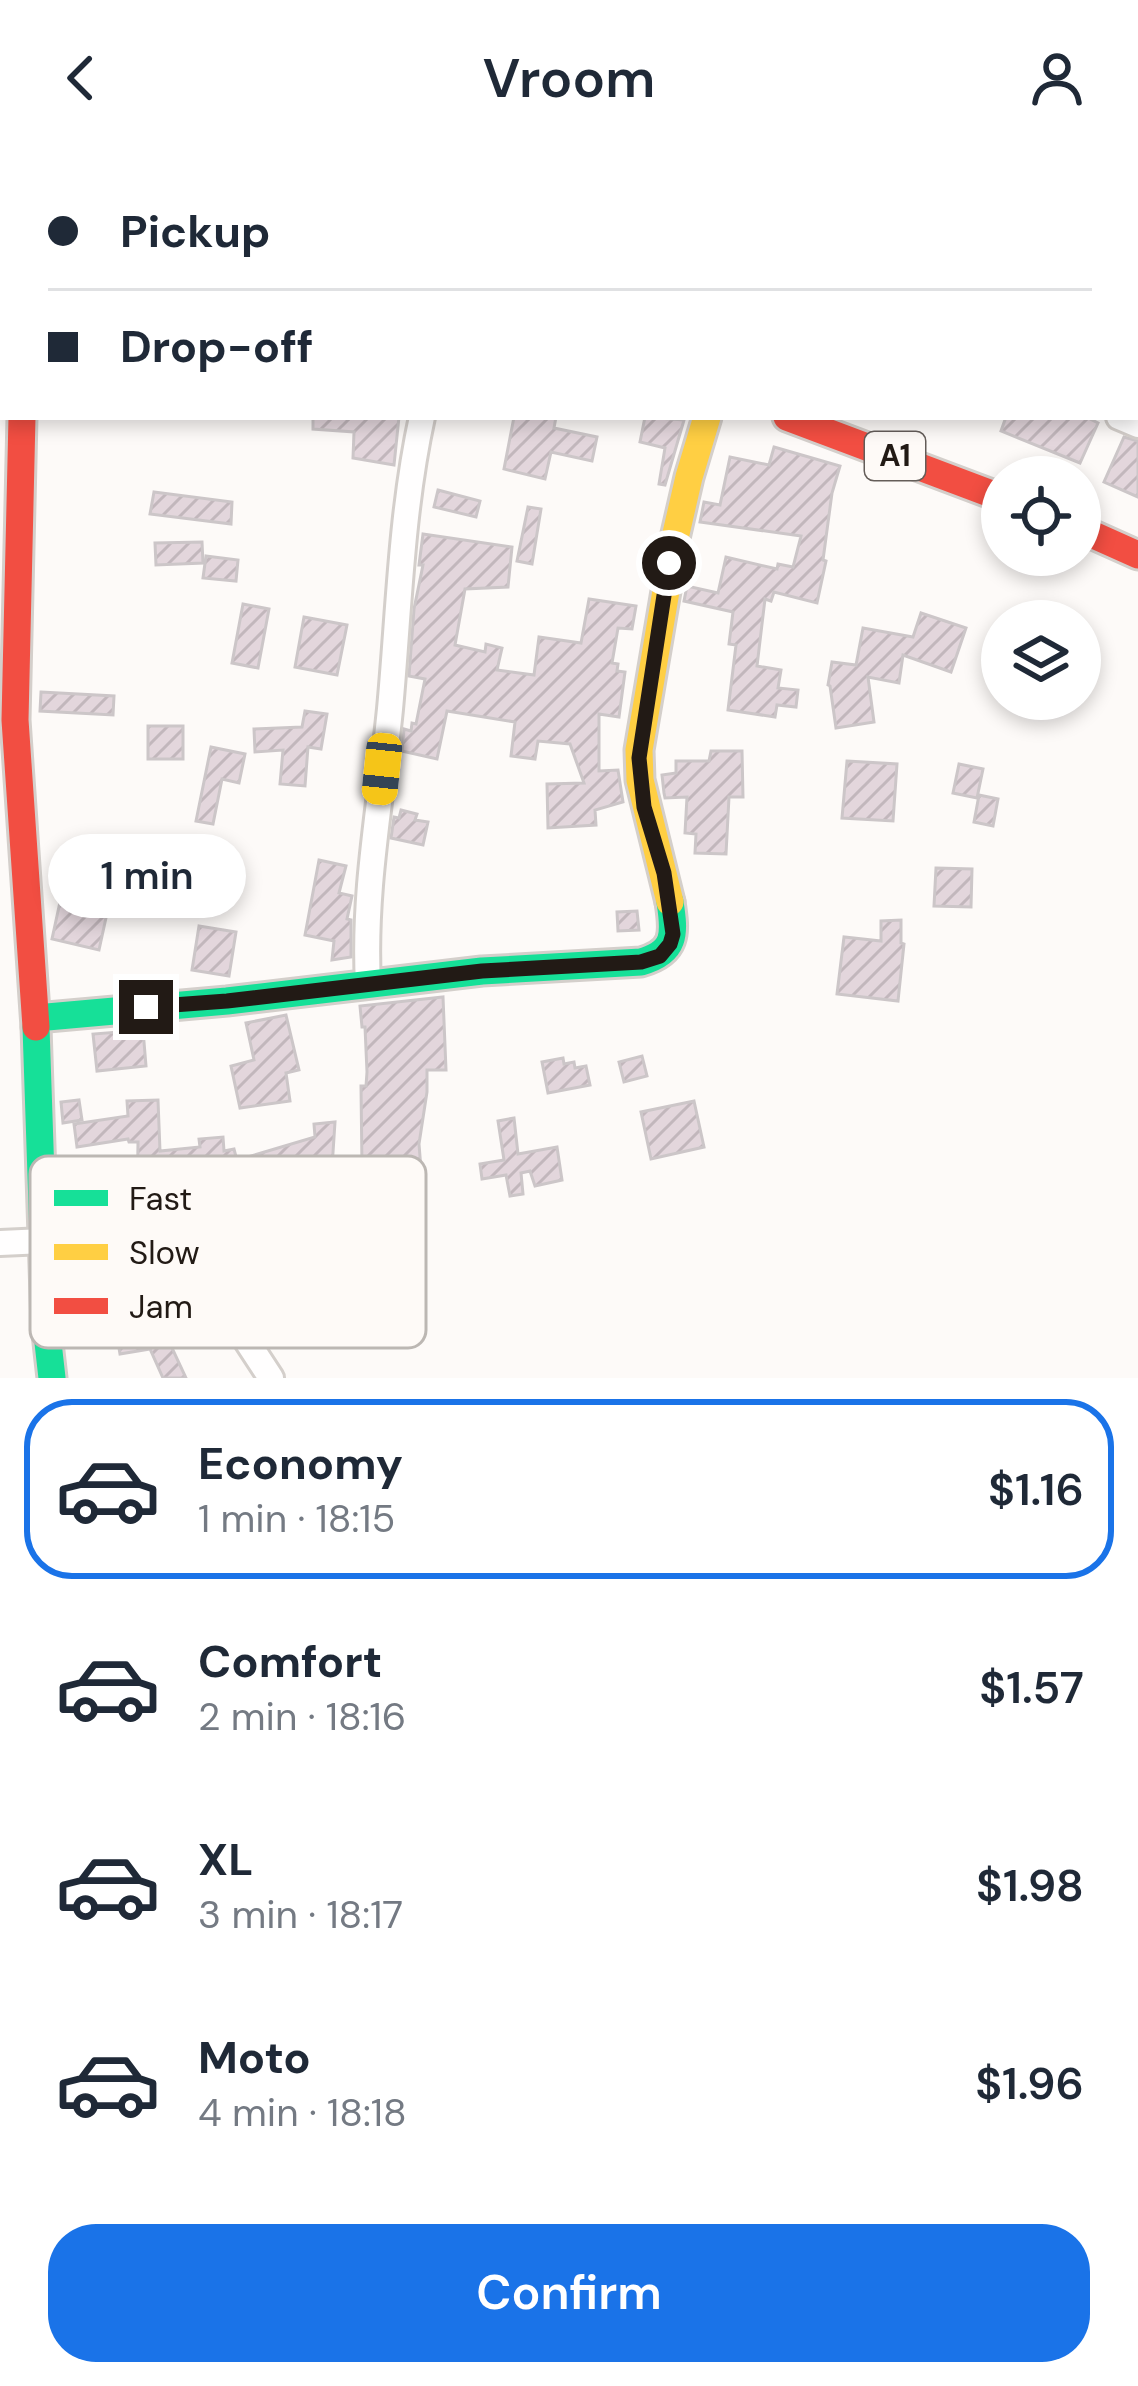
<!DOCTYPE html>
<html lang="en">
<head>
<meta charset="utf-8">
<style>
	:root { --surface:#fff; --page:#f6f6f7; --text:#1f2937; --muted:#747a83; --line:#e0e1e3; --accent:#1a73e8 }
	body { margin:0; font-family:"DM Sans",sans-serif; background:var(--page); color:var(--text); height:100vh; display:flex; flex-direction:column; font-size:45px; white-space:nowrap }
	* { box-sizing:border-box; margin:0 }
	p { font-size:39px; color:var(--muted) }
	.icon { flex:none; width:66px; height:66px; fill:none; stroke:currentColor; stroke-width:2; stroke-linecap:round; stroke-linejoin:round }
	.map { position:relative; height:1222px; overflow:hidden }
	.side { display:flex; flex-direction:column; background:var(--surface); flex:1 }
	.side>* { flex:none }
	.hud { position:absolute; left:0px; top:0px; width:1140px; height:264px; box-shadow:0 6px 18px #0003; display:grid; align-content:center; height:264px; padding:0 48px; background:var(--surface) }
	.fabs { position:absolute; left:981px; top:300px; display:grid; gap:24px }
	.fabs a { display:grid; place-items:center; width:120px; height:120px; border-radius:50%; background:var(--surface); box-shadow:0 6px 18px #0003; font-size:60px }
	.end { position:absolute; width:54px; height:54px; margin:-27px; border:15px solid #221a15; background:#fff; box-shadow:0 0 0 6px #fff }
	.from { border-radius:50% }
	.bubble { position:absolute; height:84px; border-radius:42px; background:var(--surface); box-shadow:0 6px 18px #0003; font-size:39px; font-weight:600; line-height:84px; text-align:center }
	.car { position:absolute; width:36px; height:72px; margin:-36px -18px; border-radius:15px; box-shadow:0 0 9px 3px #0007; background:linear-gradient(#f5c518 24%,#345 0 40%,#f5c518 0 76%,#345 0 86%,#f5c518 0) }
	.hud b { display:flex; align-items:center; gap:42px; height:114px; font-size:45px }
	.hud b+b { border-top:3px solid var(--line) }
	.hud i { width:30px; height:30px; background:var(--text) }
	ul { padding:21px 0 0; list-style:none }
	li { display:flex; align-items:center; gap:36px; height:180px; margin:0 24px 18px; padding:0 24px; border:6px solid transparent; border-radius:48px }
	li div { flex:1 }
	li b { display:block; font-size:45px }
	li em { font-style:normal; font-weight:600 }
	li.current { border-color:var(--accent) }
	li>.icon { width:108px; height:108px; stroke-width:1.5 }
	.primary-button { display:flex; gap:24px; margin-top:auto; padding:24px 48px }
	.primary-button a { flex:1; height:138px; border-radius:48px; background:var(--accent); color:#fff; font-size:48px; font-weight:600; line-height:138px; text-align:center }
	header { display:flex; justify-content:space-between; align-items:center; height:156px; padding:0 48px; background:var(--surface); font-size:54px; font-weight:600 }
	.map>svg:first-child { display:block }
	.building { fill:url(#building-hatch); stroke:#ccc6c8; stroke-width:3 }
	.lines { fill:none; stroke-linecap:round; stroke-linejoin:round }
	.street-casing { stroke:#d4cfcb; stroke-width:30 }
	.fast-casing { stroke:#d4cfcb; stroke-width:33 }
	.slow-casing { stroke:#d4cfcb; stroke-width:33 }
	.jam-casing { stroke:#d4cfcb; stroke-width:33 }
	.street { stroke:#fffefe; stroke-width:24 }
	.fast { stroke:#16e098; stroke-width:27 }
	.slow { stroke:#ffcf43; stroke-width:27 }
	.jam { stroke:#f24e42; stroke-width:27 }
	.route { stroke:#221a15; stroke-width:15 }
	.labels { text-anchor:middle; stroke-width:9; stroke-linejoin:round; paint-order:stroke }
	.shield { fill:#fefaf7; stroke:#645d59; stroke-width:3 }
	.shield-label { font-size:30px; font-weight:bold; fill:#221a15 }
	.key { fill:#fefaf7; stroke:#bcb7b3; stroke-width:3 }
	.key-label { font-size:33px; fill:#221a15 }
</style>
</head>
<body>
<header><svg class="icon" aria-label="back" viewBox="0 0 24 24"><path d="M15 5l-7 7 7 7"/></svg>Vroom<svg class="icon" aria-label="person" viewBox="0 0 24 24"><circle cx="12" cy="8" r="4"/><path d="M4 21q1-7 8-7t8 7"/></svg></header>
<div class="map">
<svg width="1138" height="1222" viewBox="0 0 1138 1222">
	<defs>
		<pattern id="building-hatch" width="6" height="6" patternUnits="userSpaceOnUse" patternTransform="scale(3)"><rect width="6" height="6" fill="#e3d6dc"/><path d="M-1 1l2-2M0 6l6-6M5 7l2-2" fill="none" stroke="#c2b7bc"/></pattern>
	</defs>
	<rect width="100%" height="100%" fill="#fdfaf8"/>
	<g class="building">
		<polygon points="313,261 399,261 394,309 353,302 354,276 313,273"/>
		<polygon points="514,261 556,261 554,272 597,281 592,305 551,296 545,323 504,313"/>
		<polygon points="645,261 684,264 665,329 659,328 665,292 640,286"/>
		<polygon points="1006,261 1086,261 1098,267 1080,307 1001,275"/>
		<polygon points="1124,281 1138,285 1138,341 1104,326"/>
		<polygon points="774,291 840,310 832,337 823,404 826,405 817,447 774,436 771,445 765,443 757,510 781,514 778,532 798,534 796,551 777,549 775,561 728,554 736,489 729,488 733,456 684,445 687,430 718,437 726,401 777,413 778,408 793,411 801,380 700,366 704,346 720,349 730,301 769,309"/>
		<polygon points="438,334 480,345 476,361 434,351"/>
		<polygon points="154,336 232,346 231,368 150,358"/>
		<polygon points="528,351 541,353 532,408 517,405"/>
		<polygon points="423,378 512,391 508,431 465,433 455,489 485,496 486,488 502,492 497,514 534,519 539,481 581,487 589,443 636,450 632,473 618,472 612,507 618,508 617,515 625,516 619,561 599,558 599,615 618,614 623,646 595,654 596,669 548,672 547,628 584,627 570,588 538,585 535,603 511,600 515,566 447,555 437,603 402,595 404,573 411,575 412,567 416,568 425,523 409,520 414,453 423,409 419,409"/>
		<polygon points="202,386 203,407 156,409 155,387"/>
		<polygon points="206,400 238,404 236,425 203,422"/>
		<polygon points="243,448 269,453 258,512 232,507"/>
		<polygon points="921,457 966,472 951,516 903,499 899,527 868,521 874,566 836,572 830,530 828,529 832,506 856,509 863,472 913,481"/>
		<polygon points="304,461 347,469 337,519 295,511"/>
		<polygon points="41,536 114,540 113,559 40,555"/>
		<polygon points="305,555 327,558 321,593 308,591 305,630 280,628 283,594 255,596 254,573 302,571"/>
		<rect x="148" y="570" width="35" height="33"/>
		<polygon points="211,591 245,598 239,627 222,623 213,668 196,665"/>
		<polygon points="711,595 742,595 743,641 729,641 726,698 695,697 696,678 685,677 687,641 665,642 664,637 662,619 676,617 676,605 709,605"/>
		<polygon points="847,605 897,608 893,665 842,662"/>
		<polygon points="959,608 983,613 977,642 953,637"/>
		<polygon points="979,639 998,643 993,670 974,666"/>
		<polygon points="401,654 417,658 415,664 428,666 423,689 391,682 394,661 399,662"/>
		<polygon points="132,697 169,701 165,734 128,730"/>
		<polygon points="319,704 346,710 339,737 352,740 347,763 351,764 351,801 332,804 334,785 305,779"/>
		<polygon points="936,712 972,713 971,751 934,750"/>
		<polygon points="60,746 107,757 99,794 52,783"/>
		<polygon points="637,755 639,774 618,775 617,756"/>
		<polygon points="901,764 901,787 904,788 898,845 837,838 844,781 881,785 881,765"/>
		<polygon points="199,770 236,776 229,820 192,814"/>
		<polygon points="443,841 446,914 427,914 427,936 419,988 421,1013 362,1012 361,930 366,930 367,916 365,871 362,871 360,850"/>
		<polygon points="286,859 299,914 286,917 290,945 240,952 231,910 254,904 246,867"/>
		<polygon points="143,874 146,910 97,915 93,878"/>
		<polygon points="642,900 647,920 624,926 619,906"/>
		<polygon points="563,902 564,908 574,906 575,912 586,910 590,929 548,937 542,906"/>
		<polygon points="79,944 82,964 63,967 61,946"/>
		<polygon points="158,944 160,995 200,991 199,983 223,981 224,995 234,993 239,1012 207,1019 202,1073 178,1073 178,1055 137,1055 138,986 129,986 128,983 77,991 74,968 128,960 127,945"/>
		<polygon points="694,945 704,991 651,1003 641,956"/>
		<polygon points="514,962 518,998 557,991 562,1024 535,1030 530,1015 521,1017 523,1038 510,1040 506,1019 482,1023 480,1008 504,1004 498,965"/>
		<polygon points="335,966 331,1027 314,1026 316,1002 256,1019 251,1000 315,981 314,968"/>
		<polygon points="136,1119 152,1119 154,1129 170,1125 185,1180 172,1184 176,1190 172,1192 186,1222 163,1222 150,1193 120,1198 110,1139 116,1138 114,1125 136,1121"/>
	</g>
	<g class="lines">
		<defs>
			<g id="street">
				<polyline points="377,0 388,3"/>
				<polyline points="925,3 925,0"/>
				<polyline points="1020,3 1020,0"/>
				<polyline points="1119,261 1138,269"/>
				<path d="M 368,828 C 363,735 381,645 390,553 C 399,456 401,357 422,261"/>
				<polyline points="0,1087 44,1085"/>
				<polyline points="45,1103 176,1102 207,1108 220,1119 235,1167 271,1222"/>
			</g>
			<g id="fast">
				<path d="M 36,862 L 227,845 L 482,815 L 641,806 C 676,796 675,778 670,746"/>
				<polyline points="36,871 46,1169 52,1222"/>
			</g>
			<polyline id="slow" points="670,746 640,624 639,594 675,382 689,321 707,261"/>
			<g id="jam">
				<polyline points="0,48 3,49"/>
				<polyline points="22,261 15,564 36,871"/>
				<polyline points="787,261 1002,342"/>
				<polyline points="1080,373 1138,399"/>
			</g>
		</defs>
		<use href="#street" class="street-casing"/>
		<use href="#fast" class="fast-casing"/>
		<use href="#slow" class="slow-casing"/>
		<use href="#jam" class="jam-casing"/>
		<use href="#street" class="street"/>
		<use href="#fast" class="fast"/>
		<use href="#slow" class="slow"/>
		<use href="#jam" class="jam"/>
	</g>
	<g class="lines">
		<polyline class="route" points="146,851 227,845 482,815 641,806 660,800 670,788 673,778 664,717 644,651 639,602 669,407"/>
	</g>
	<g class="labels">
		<rect class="shield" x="865" y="276" width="60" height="48" rx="9"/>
		<g class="shield-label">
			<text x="895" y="310">A1</text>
		</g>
	</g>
	<rect x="30" y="1000" width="396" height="192" rx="18" class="key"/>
	<rect x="54" y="1034" width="54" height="16" fill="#16e098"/>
	<rect x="54" y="1088" width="54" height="16" fill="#ffcf43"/>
	<rect x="54" y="1142" width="54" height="16" fill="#f24e42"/>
	<g class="key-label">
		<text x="129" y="1054">Fast</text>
		<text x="129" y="1108">Slow</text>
		<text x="129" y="1162">Jam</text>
	</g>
</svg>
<div class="fabs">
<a><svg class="icon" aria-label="locate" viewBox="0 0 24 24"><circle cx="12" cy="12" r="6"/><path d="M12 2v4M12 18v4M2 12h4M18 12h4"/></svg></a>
<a><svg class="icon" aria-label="layers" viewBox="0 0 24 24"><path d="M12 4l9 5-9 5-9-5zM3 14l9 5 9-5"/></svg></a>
</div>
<i class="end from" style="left:669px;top:407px"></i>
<i class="end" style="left:146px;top:851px"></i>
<div class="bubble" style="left:48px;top:678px;width:198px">1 min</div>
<i class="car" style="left:382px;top:613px;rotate:186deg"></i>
<div class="hud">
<b><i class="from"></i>Pickup</b>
<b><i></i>Drop-off</b>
</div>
</div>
<section class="side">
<ul>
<li class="current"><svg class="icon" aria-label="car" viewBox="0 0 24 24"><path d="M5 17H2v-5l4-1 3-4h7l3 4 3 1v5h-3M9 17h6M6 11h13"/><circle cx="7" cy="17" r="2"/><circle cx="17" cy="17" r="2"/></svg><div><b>Economy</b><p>1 min · 18:15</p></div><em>$1.16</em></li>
<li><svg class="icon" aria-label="car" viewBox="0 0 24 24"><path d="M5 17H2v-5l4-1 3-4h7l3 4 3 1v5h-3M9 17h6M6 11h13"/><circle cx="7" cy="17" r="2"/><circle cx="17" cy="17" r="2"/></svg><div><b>Comfort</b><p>2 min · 18:16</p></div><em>$1.57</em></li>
<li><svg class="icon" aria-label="car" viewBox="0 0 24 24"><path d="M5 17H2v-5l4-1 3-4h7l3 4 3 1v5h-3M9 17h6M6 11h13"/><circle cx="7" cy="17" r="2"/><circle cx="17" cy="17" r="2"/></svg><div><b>XL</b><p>3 min · 18:17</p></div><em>$1.98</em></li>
<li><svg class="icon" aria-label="car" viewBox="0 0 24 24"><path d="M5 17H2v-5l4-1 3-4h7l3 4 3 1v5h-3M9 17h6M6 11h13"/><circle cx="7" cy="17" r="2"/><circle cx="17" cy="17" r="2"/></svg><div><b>Moto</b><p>4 min · 18:18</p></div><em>$1.96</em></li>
</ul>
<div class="primary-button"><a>Confirm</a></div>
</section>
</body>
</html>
